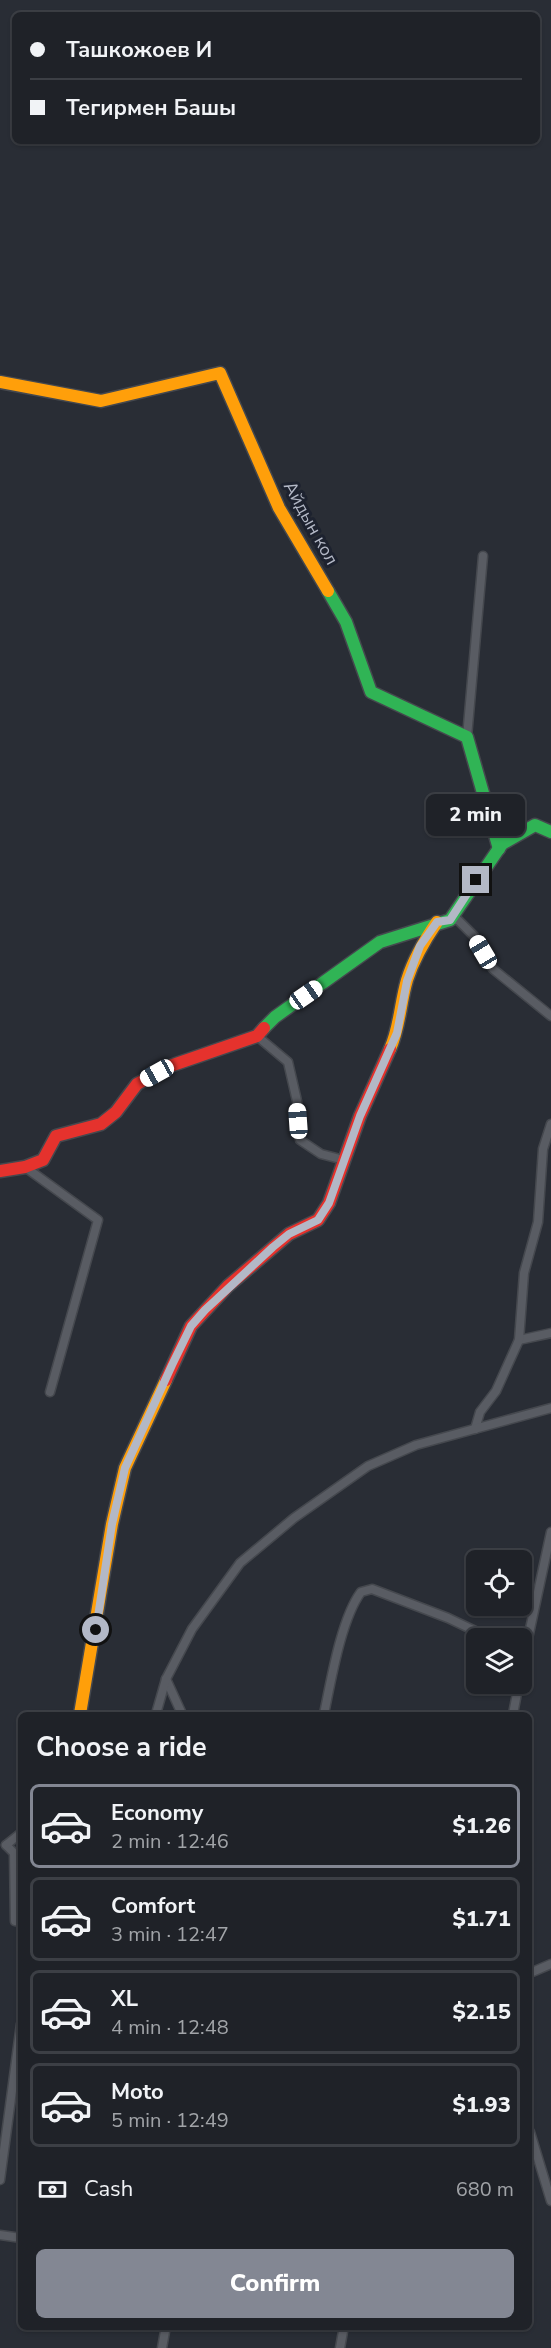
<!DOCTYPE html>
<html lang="en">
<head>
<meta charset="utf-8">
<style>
	:root { --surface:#1f2228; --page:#272a30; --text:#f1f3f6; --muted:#a1a4a8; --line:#3c3f45; --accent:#838793 }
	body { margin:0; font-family:"Nunito Sans",sans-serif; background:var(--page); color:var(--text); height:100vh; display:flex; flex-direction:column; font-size:22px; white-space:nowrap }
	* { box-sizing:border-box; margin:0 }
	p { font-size:20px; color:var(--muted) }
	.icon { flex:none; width:33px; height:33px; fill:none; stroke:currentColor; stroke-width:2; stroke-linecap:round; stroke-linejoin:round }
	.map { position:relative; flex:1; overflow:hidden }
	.sheet { position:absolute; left:18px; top:1712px; width:514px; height:618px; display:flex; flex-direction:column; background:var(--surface); border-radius:9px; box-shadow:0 2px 4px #0004,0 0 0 2px var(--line) }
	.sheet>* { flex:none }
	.banner { position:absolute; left:12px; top:12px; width:528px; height:132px; border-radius:9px; box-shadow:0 2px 4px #0004,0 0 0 2px var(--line); display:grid; align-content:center; height:132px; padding:0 18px; background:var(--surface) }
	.fabs { position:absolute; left:466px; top:1550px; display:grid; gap:12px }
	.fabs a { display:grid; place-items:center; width:66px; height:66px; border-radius:9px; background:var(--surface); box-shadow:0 2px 4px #0004,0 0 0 2px var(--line); font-size:30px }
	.end { position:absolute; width:27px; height:27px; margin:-14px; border:8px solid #b3b8c6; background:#111; box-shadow:0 0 0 3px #111 }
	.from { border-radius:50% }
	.bubble { position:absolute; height:42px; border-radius:9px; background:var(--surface); box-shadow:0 2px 4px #0004,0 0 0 2px var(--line); font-size:20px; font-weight:800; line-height:42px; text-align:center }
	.car { position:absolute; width:18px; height:36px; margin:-18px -9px; border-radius:8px; box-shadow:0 0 4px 2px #0007; background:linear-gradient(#fff 24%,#345 0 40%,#fff 0 76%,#345 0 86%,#fff 0) }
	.banner b { display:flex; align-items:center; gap:21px; height:57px; font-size:22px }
	.banner b+b { border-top:2px solid var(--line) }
	.banner i { width:15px; height:15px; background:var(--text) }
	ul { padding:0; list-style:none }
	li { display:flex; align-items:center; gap:18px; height:84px; margin:0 12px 9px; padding:0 6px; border:3px solid var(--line); border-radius:9px }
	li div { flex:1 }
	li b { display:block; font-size:22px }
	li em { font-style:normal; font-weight:800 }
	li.on { border-color:var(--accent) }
	li>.icon { width:54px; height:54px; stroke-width:1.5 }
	h2 { padding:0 18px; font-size:27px; line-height:72px }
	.pay { display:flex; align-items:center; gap:15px; height:66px; padding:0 18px; font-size:22px }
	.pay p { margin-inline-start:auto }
	.action { display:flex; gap:12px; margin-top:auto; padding:12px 18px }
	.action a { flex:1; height:69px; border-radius:9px; background:var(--accent); color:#fff; font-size:24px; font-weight:800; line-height:69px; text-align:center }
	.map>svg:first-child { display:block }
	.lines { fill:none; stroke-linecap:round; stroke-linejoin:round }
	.street-casing { stroke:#45484e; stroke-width:11 }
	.fast-casing { stroke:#45484e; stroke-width:15 }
	.slow-casing { stroke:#45484e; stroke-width:15 }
	.jam-casing { stroke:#45484e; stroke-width:15 }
	.street { stroke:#595c63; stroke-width:8 }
	.fast { stroke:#30b455; stroke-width:12 }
	.slow { stroke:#ff9f0a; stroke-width:12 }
	.jam { stroke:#e5322d; stroke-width:12 }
	.route { stroke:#b3b8c6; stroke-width:8 }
	.labels { text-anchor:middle; stroke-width:6; stroke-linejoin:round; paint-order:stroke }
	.street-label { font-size:18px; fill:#b3b8c6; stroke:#1d222f }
</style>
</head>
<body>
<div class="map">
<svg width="551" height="2348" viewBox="0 0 551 2348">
	<rect width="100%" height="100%" fill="#292d35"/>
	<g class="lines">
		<defs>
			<g id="street">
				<polyline points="467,737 483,556"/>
				<polyline points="450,920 458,920 474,936 493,969 551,1016"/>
				<polyline points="257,1036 288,1062 297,1101 300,1140 321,1154 344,1160"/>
				<polyline points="25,1167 98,1220 50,1392"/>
				<polyline points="519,1340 551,1333"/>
				<polyline points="475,1429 480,1412 496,1391 519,1340 524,1273 538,1222 543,1149 551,1124"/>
				<polyline points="522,1666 551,1532"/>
				<polyline points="166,1679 182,1714"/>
				<polyline points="156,1714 166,1679 192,1629 240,1563 294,1518 368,1466 416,1445 551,1408"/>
				<path d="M 324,1714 C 331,1681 341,1619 361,1592 L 372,1589 L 448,1618 L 490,1638"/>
				<polyline points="513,1714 519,1683"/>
				<polyline points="6,1845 14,1853 15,1921 21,1922"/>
				<polyline points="6,1845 21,1833"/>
				<polyline points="530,1973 551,1964"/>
				<polyline points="530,2132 551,2201"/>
				<polyline points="0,2180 21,2024"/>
				<polyline points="0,2235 21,2238"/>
				<polyline points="162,2348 166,2326"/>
				<polyline points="340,2348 344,2326"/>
			</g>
			<g id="fast">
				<polyline points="328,591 346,622 371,692 467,737 499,849"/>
				<polyline points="264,1028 275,1017 380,942 450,920 502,844 535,825 551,832"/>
			</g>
			<g id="slow">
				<polyline points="0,382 101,401 220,373 279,508 328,591"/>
				<path d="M 390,1049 C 400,1027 400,1004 407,980 C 414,958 424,941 437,922"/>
				<polyline points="80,1714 112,1524 125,1468 166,1380"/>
			</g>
			<g id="jam">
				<polyline points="0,1171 25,1167 43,1160 56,1136 101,1124 116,1112 137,1084 170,1066 257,1036 264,1028"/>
				<polyline points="166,1380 191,1326 228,1286 289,1234 318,1220 329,1203 360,1116 390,1049"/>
			</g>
		</defs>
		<use href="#street" class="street-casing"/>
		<use href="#fast" class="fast-casing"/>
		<use href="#slow" class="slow-casing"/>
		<use href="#jam" class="jam-casing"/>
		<use href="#street" class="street"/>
		<use href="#fast" class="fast"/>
		<use href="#slow" class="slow"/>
		<use href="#jam" class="jam"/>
	</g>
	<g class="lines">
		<polyline class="route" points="96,1630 112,1524 125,1468 172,1365 191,1326 205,1310 273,1247 289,1234 318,1220 329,1203 360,1116 397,1033 407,981 420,946 437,922 450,920 476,880"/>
	</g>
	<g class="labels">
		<g class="street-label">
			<text transform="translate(311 523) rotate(61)" y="6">Айдын кол</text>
		</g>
	</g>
</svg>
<div class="fabs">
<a><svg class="icon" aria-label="locate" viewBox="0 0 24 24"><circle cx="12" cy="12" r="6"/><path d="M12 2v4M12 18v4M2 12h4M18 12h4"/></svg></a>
<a><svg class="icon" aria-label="layers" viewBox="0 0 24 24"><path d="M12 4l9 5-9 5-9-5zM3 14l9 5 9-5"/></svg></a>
</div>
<i class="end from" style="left:96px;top:1630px"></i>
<i class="end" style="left:476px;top:880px"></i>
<div class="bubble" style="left:426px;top:794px;width:99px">2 min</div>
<i class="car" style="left:483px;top:952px;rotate:329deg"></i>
<i class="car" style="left:306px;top:995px;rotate:55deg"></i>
<i class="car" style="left:157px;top:1073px;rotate:241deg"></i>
<i class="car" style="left:298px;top:1121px;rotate:356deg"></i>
<div class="banner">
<b><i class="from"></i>Ташкожоев И</b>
<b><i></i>Тегирмен Башы</b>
</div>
<section class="sheet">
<h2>Choose a ride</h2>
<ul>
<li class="on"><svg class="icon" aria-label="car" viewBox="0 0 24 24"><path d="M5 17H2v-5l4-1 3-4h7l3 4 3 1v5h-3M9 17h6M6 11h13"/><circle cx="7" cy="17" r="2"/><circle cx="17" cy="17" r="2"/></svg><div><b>Economy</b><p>2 min · 12:46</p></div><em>$1.26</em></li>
<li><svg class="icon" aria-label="car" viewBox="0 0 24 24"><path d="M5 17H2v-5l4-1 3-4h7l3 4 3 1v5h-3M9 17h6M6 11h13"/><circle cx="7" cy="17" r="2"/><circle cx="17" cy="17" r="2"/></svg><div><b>Comfort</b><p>3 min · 12:47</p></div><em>$1.71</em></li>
<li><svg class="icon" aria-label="car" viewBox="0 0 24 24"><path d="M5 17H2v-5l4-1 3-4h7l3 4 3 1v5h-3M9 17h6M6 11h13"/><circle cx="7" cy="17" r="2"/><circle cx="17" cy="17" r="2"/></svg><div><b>XL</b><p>4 min · 12:48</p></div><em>$2.15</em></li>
<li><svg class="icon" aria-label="car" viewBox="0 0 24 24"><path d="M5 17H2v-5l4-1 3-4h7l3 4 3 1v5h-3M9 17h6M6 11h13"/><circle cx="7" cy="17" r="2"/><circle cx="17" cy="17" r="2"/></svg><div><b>Moto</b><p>5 min · 12:49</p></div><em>$1.93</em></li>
</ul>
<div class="pay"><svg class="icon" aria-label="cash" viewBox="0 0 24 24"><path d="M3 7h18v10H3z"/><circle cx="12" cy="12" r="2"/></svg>Cash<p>680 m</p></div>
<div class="action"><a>Confirm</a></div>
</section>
</div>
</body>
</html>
